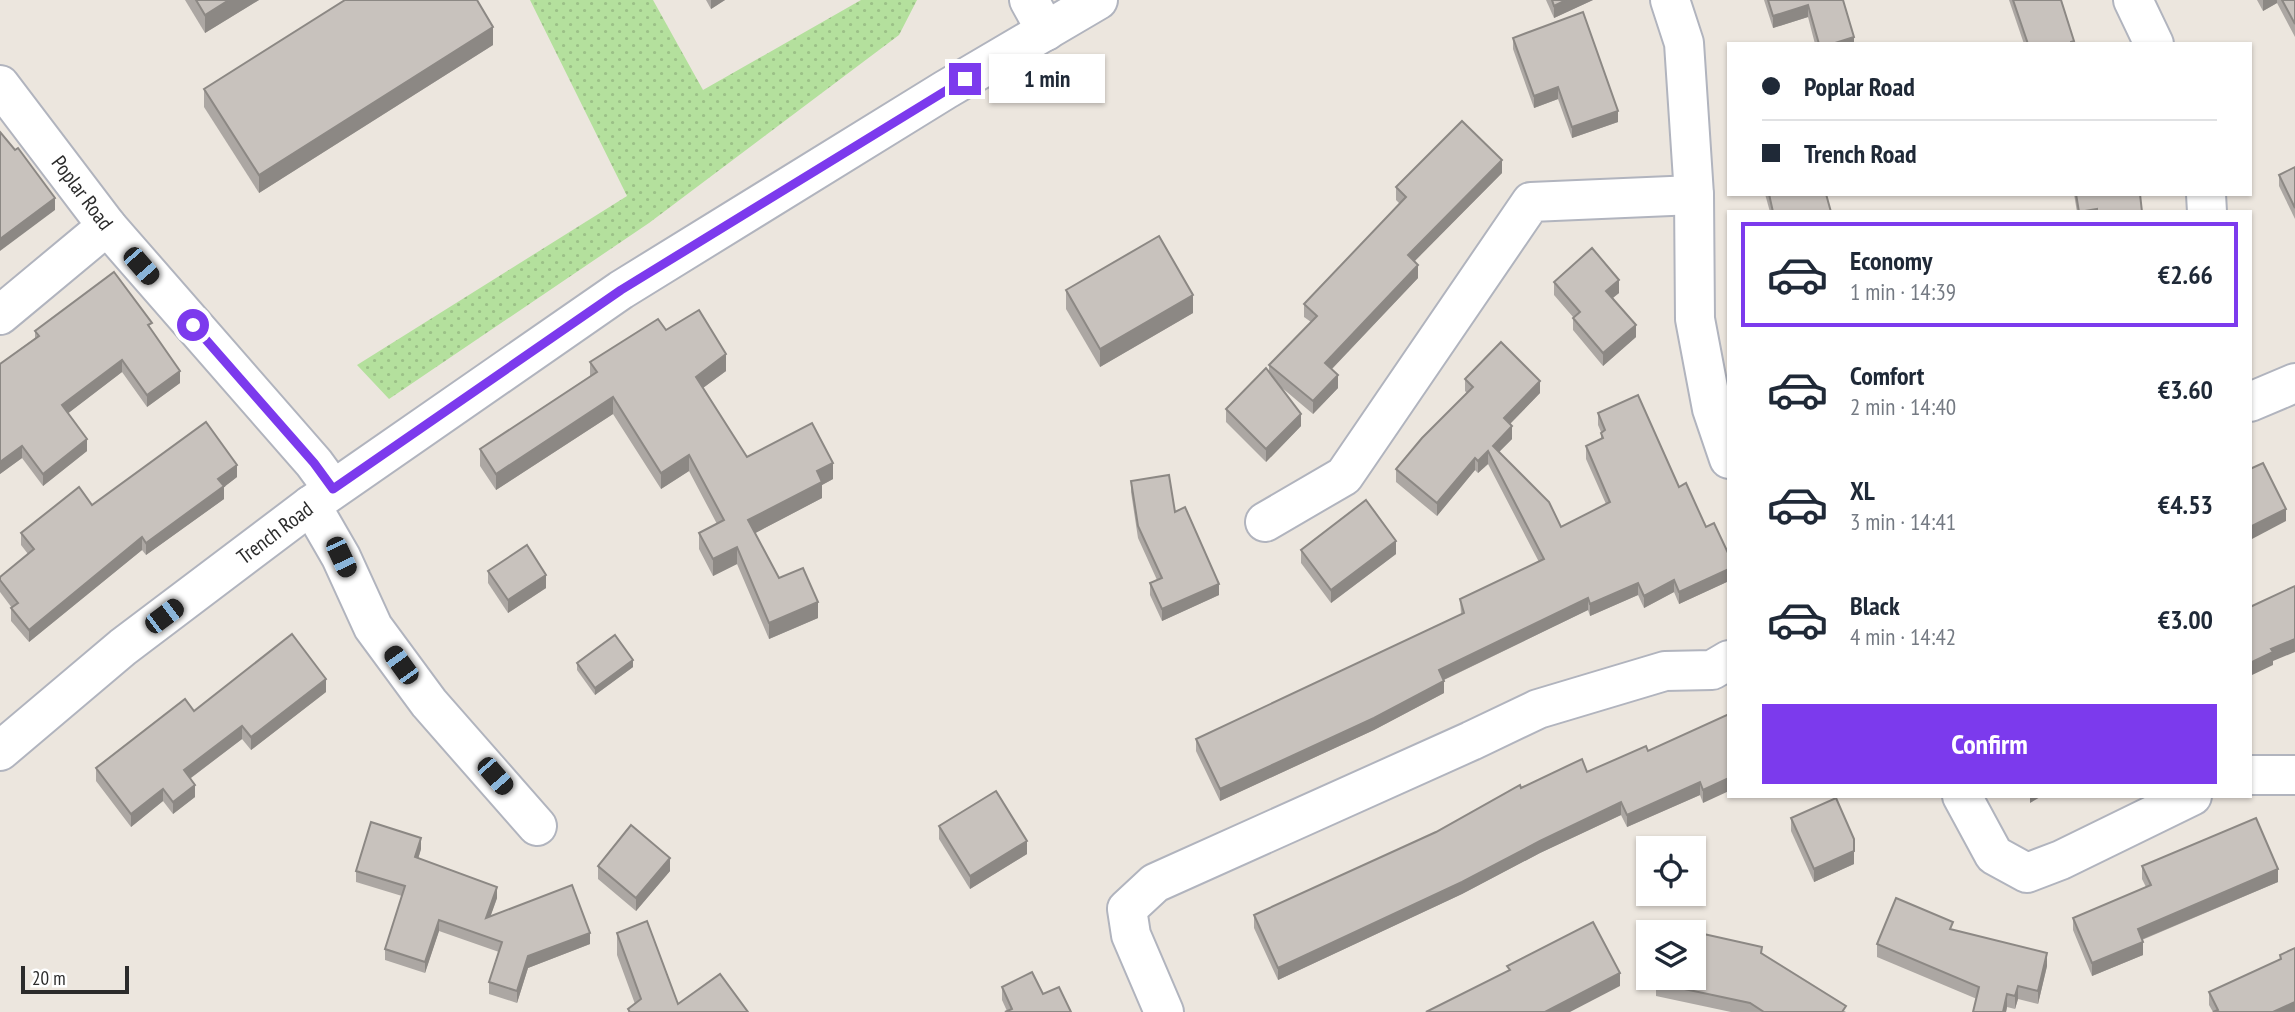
<!DOCTYPE html>
<html lang="en">
<head>
<meta charset="utf-8">
<style>
	:root { --surface:#fff; --page:#f6f6f7; --text:#1f2937; --muted:#747a83; --line:#e0e1e3; --accent:#7c3aed }
	body { margin:0; font-family:"PT Sans Narrow",sans-serif; background:var(--page); color:var(--text); height:100vh; display:flex; flex-direction:column; font-size:26px; white-space:nowrap }
	* { box-sizing:border-box; margin:0 }
	p { font-size:23px; color:var(--muted) }
	.icon { flex:none; width:38px; height:38px; fill:none; stroke:currentColor; stroke-width:2; stroke-linecap:round; stroke-linejoin:round }
	.map { position:relative; flex:1; overflow:hidden }
	.drawer { position:absolute; left:1727px; top:210px; width:525px; height:588px; display:flex; flex-direction:column; background:var(--surface); border-radius:0px; box-shadow:0 2px 5px #0004 }
	.drawer>* { flex:none }
	.top-card { position:absolute; left:1727px; top:42px; width:525px; height:154px; border-radius:0px; box-shadow:0 2px 5px #0004; display:grid; align-content:center; height:154px; padding:0 35px; background:var(--surface) }
	.fabs { position:absolute; left:1636px; top:836px; display:grid; gap:14px }
	.fabs a { display:grid; place-items:center; width:70px; height:70px; border-radius:0px; background:var(--surface); box-shadow:0 2px 5px #0004; font-size:35px }
	.scale { position:absolute; left:21px; bottom:18px; width:108px; box-sizing:border-box; padding-left:7px; border:4px solid #2b2b2b; border-top:0; font-size:19px; line-height:24px; white-space:nowrap; color:#2b2b2b; -webkit-text-stroke:5px #fff; paint-order:stroke }
	.end { position:absolute; width:32px; height:32px; margin:-16px; border:9px solid #7c3aed; background:#fff; box-shadow:0 0 0 4px #fff }
	.from { border-radius:50% }
	.bubble { position:absolute; height:49px; border-radius:0px; background:var(--surface); box-shadow:0 2px 5px #0004; font-size:23px; font-weight:700; line-height:49px; text-align:center }
	.car { position:absolute; width:21px; height:42px; margin:-21px -10px; border-radius:9px; box-shadow:0 0 5px 2px #0007; background:linear-gradient(#222 24%,#8ab4d8 0 40%,#222 0 76%,#8ab4d8 0 86%,#222 0) }
	.top-card b { display:flex; align-items:center; gap:24px; height:66px; font-size:26px }
	.top-card b+b { border-top:2px solid var(--line) }
	.top-card i { width:18px; height:18px; background:var(--text) }
	ul { padding:12px 0 0; list-style:none }
	li { display:flex; align-items:center; gap:21px; height:105px; margin:0 14px 10px; padding:0 21px; border:4px solid transparent; border-radius:0px }
	li div { flex:1 }
	li b { display:block; font-size:26px }
	li em { font-style:normal; font-weight:700 }
	li.current { border-color:var(--accent) }
	li>.icon { width:63px; height:63px; stroke-width:1.5 }
	.action { display:flex; gap:14px; margin-top:auto; padding:14px 35px }
	.action a { flex:1; height:80px; border-radius:0px; background:var(--accent); color:#fff; font-size:28px; font-weight:700; line-height:80px; text-align:center }
	.map>svg:first-child { display:block }
	.grass { fill:url(#grass-dots) }
	.lines { fill:none; stroke-linecap:round; stroke-linejoin:round }
	.minor-casing { stroke:#b1b4be; stroke-width:42 }
	.minor { stroke:#fff; stroke-width:38 }
	.wall { fill:#aca7a3 }
	.shaded-wall { fill:#8c8884 }
	.building { fill:#c8c2bd; stroke:#8c8884; stroke-width:2 }
	.route { stroke:#7c3aed; stroke-width:9 }
	.labels { text-anchor:middle; stroke-width:7; stroke-linejoin:round; paint-order:stroke }
	.street-label { font-size:21px; fill:#2b2b2b; stroke:#fff }
</style>
</head>
<body>
<div class="map">
<svg width="2295" height="1012" viewBox="0 0 2295 1012">
	<defs>
		<pattern id="grass-dots" width="8" height="8" patternUnits="userSpaceOnUse" patternTransform="scale(1.75)"><rect width="8" height="8" fill="#b4e09d"/><path d="M2 2h.1M6 6h.1" fill="none" stroke="#9bc087" stroke-width="1.8" stroke-linecap="round"/></pattern>
	</defs>
	<rect width="100%" height="100%" fill="#ece6de"/>
	<polygon class="grass" points="530,0 653,0 703,90 861,0 917,0 899,35 649,223 389,399 357,365 627,196"/>
	<g class="lines">
		<defs>
			<g id="minor">
				<polyline points="1029,0 1046,31"/>
				<polyline points="1670,0 1684,43 1694,195 1695,319 1712,409 1729,459"/>
				<polyline points="2133,0 2154,44"/>
				<polyline points="0,85 107,226 314,463 333,489"/>
				<polyline points="2206,194 2207,212"/>
				<polyline points="0,315 107,226"/>
				<polyline points="2250,402 2295,383"/>
				<polyline points="311,505 341,557 373,627 429,703 537,826"/>
				<polyline points="1265,522 1344,476 1531,202 1694,195"/>
				<polyline points="0,751 123,647 311,505 621,290 945,90 1098,0"/>
				<polyline points="2250,775 2295,775"/>
				<polyline points="1962,796 1994,855 2027,873 2061,860 2192,796"/>
				<polyline points="1164,1012 1131,935 1127,909 1155,883 1471,741 1538,709 1665,671 1712,670 1729,660"/>
			</g>
		</defs>
		<use href="#minor" class="minor-casing"/>
		<use href="#minor" class="minor"/>
	</g>
	<g class="wall">
		<polygon points="185,0 259,0 205,33"/>
		<polygon points="706,0 725,0 711,9"/>
		<polygon points="1546,0 1593,0 1554,18"/>
		<polygon points="1764,0 1843,0 1854,44 1815,44 1808,17 1773,28"/>
		<polygon points="2009,0 2061,0 2074,44 2024,44"/>
		<polygon points="2257,0 2295,0 2295,37 2277,3 2263,11"/>
		<polygon points="1513,38 1618,122 1572,138 1558,99 1534,108 1513,49"/>
		<polygon points="493,45 259,193 204,107 204,89"/>
		<polygon points="2295,167 2295,219 2279,186 2279,175"/>
		<polygon points="1502,173 1414,261 1418,278 1332,369 1338,388 1313,414 1281,387 1301,426 1266,462 1226,422 1226,409 1269,372 1269,365 1311,322 1304,317 1304,304 1400,204 1396,200 1396,187"/>
		<polygon points="1765,194 1826,194 1831,212 1770,212"/>
		<polygon points="2074,194 2140,194 2142,212 2077,212"/>
		<polygon points="1554,282 1619,293 1613,298 1636,337 1603,366 1573,330 1573,317 1554,295"/>
		<polygon points="1066,290 1193,313 1100,367 1066,309"/>
		<polygon points="666,330 726,371 703,388 747,457 833,479 822,485 822,498 755,533 779,578 818,618 769,639 737,564 713,576 699,549 699,533 717,524 689,471 661,489 613,414 496,490 480,466 480,449 590,376 590,362"/>
		<polygon points="35,331 152,331 180,383 147,407 122,372 68,413 87,451 43,486 22,458 0,474 0,364 35,338"/>
		<polygon points="1465,379 1540,393 1510,424 1512,439 1499,452 1561,527 1606,504 1586,459 1586,446 1601,440 1601,432 1598,425 1598,413 1679,487 1706,527 1729,555 1729,581 1679,604 1674,592 1644,608 1638,595 1590,616 1588,610 1444,680 1444,693 1374,730 1220,801 1196,751 1196,739 1461,614 1460,599 1539,562 1488,464 1478,473 1475,470 1437,516 1396,482 1396,469 1467,393 1465,391"/>
		<polygon points="237,477 224,487 224,499 146,555 142,550 29,642 11,621 11,608 12,608 0,592 0,577 28,554 21,545 21,533 92,505"/>
		<polygon points="1131,481 1175,512 1219,595 1162,621 1150,595 1150,583 1157,580 1138,538 1131,492"/>
		<polygon points="1301,550 1396,554 1331,603 1301,563"/>
		<polygon points="488,571 546,588 508,613 488,583"/>
		<polygon points="577,663 633,667 595,695 577,670"/>
		<polygon points="326,692 251,750 242,739 191,778 195,797 173,814 163,801 131,827 96,781 96,768 194,711"/>
		<polygon points="1729,714 1703,803 1700,795 1627,827 1621,815 1540,853 1462,894 1278,980 1254,928 1254,915 1436,832 1521,788 1587,772 1648,751"/>
		<polygon points="1791,818 1854,864 1814,882 1791,831"/>
		<polygon points="939,826 1027,854 970,889 939,839"/>
		<polygon points="421,849 418,859 497,898 490,917 590,944 528,968 517,1003 489,994 489,982 499,952 439,931 425,973 385,960 385,949 402,896 356,882 356,871"/>
		<polygon points="598,866 670,871 636,911 598,879"/>
		<polygon points="2142,866 2278,882 2142,940 2143,955 2092,976 2073,930 2073,918 2146,887 2142,879"/>
		<polygon points="1953,930 2047,966 2038,1004 2018,999 2015,1009 2007,1007 2006,1012 1973,1012 1977,999 1877,957 1877,944"/>
		<polygon points="617,933 678,1004 748,1012 628,1012 628,1009 635,1004 617,955"/>
		<polygon points="1762,954 1846,1012 1731,1012 1656,996 1656,983"/>
		<polygon points="2280,955 2295,1012 2213,1012 2209,1005 2209,992 2280,959"/>
		<polygon points="1002,987 1043,994 1007,1011 1002,1000"/>
	</g>
	<g class="shaded-wall">
		<polygon points="229,0 259,0 205,33 205,15"/>
		<polygon points="711,0 725,0 711,9"/>
		<polygon points="1566,0 1593,0 1554,18 1554,6"/>
		<polygon points="2263,0 2277,0 2277,3 2263,11"/>
		<polygon points="1808,5 1808,17 1773,28 1773,16"/>
		<polygon points="493,27 493,45 259,193 259,175"/>
		<polygon points="1854,37 1854,44 1832,44"/>
		<polygon points="1558,87 1558,99 1534,108 1534,96"/>
		<polygon points="1618,111 1618,122 1572,138 1572,127"/>
		<polygon points="1502,160 1502,173 1408,268 1408,255"/>
		<polygon points="55,198 55,210 0,251 0,239"/>
		<polygon points="1418,265 1418,278 1325,376 1325,363"/>
		<polygon points="1619,280 1619,293 1606,303 1606,291"/>
		<polygon points="1193,295 1193,313 1100,367 1100,349"/>
		<polygon points="1636,325 1636,337 1603,366 1603,353"/>
		<polygon points="726,354 726,371 696,393 696,377"/>
		<polygon points="122,360 122,372 62,418 62,405"/>
		<polygon points="180,371 180,383 147,407 147,395"/>
		<polygon points="1338,375 1338,388 1313,414 1313,401"/>
		<polygon points="1540,381 1540,393 1504,430 1504,418"/>
		<polygon points="613,397 613,414 496,490 496,474"/>
		<polygon points="1301,414 1301,426 1266,462 1266,449"/>
		<polygon points="1512,426 1512,439 1493,458 1493,446"/>
		<polygon points="87,439 87,451 43,486 43,474"/>
		<polygon points="22,446 22,458 0,474 0,462"/>
		<polygon points="1488,451 1488,464 1478,473 1478,461"/>
		<polygon points="689,455 689,471 661,489 661,473"/>
		<polygon points="1475,458 1475,470 1437,516 1437,503"/>
		<polygon points="833,463 833,479 822,485 822,498 748,537 748,520 817,471"/>
		<polygon points="237,465 237,477 224,487 224,499 146,555 146,543 218,479"/>
		<polygon points="2286,509 2286,521 2252,539 2252,526"/>
		<polygon points="142,537 142,550 29,642 29,630"/>
		<polygon points="1396,541 1396,554 1331,603 1331,590"/>
		<polygon points="737,547 737,564 713,576 713,559"/>
		<polygon points="1729,569 1729,581 1679,604 1679,592"/>
		<polygon points="546,575 546,588 508,613 508,600"/>
		<polygon points="1674,580 1674,592 1644,608 1644,596"/>
		<polygon points="1638,583 1638,595 1590,616 1590,604"/>
		<polygon points="1219,584 1219,595 1162,621 1162,609"/>
		<polygon points="1588,598 1588,610 1439,682 1439,670"/>
		<polygon points="818,602 818,618 769,639 769,623"/>
		<polygon points="2295,639 2295,652 2273,661 2273,665 2250,676 2250,663 2271,649"/>
		<polygon points="633,660 633,667 595,695 595,688"/>
		<polygon points="326,679 326,692 251,750 251,737"/>
		<polygon points="1444,681 1444,693 1374,730 1220,801 1220,789"/>
		<polygon points="242,726 242,739 184,783 184,770"/>
		<polygon points="1729,778 1729,791 1703,803 1703,790"/>
		<polygon points="1700,782 1700,795 1627,827 1627,815"/>
		<polygon points="195,785 195,797 173,814 173,802"/>
		<polygon points="163,789 163,801 131,827 131,814"/>
		<polygon points="2030,796 2042,796 2030,803"/>
		<polygon points="1621,802 1621,815 1540,853 1462,894 1278,980 1278,968"/>
		<polygon points="421,838 421,849 415,869 415,857"/>
		<polygon points="1027,841 1027,854 970,889 970,876"/>
		<polygon points="1854,851 1854,864 1814,882 1814,869"/>
		<polygon points="670,858 670,871 636,911 636,898"/>
		<polygon points="2278,869 2278,882 2138,941 2138,929"/>
		<polygon points="497,887 497,898 486,929 486,918"/>
		<polygon points="439,920 439,931 425,973 425,962"/>
		<polygon points="590,933 590,944 528,968 517,1003 517,991 528,956"/>
		<polygon points="2143,942 2143,955 2092,976 2092,963"/>
		<polygon points="2047,953 2047,966 2038,1004 2038,991"/>
		<polygon points="1620,973 1620,986 1570,1012 1545,1012"/>
		<polygon points="2018,986 2018,999 2015,1009 2015,996"/>
		<polygon points="2007,994 2007,1007 2006,1012 2003,1012"/>
		<polygon points="2295,1002 2295,1012 2273,1012"/>
	</g>
	<g class="building">
		<polygon points="196,0 229,0 205,15"/>
		<polygon points="345,0 477,0 493,27 259,175 204,89"/>
		<polygon points="1552,0 1566,0 1554,6"/>
		<polygon points="1768,0 1843,0 1854,37 1832,44 1819,44 1808,5 1773,16"/>
		<polygon points="2013,0 2061,0 2074,41 2071,42 2071,44 2028,44"/>
		<polygon points="2282,0 2295,0 2295,24"/>
		<polygon points="1583,12 1618,111 1572,127 1558,87 1534,96 1513,38"/>
		<polygon points="1462,121 1502,160 1408,255 1418,265 1325,363 1338,375 1313,401 1269,365 1317,316 1304,304 1406,197 1396,187"/>
		<polygon points="0,132 15,150 18,148 55,198 0,239"/>
		<polygon points="2295,167 2295,208 2279,175"/>
		<polygon points="1769,194 1826,194 1831,212 1773,212"/>
		<polygon points="2076,194 2140,194 2142,212 2097,212 2097,209 2079,212"/>
		<polygon points="1159,236 1193,295 1100,349 1066,290"/>
		<polygon points="1592,248 1619,280 1606,291 1636,325 1603,353 1573,318 1580,312 1554,282"/>
		<polygon points="114,272 152,323 148,325 180,371 147,395 122,360 62,405 87,439 43,474 22,446 0,462 0,364 39,336 35,331"/>
		<polygon points="699,310 726,354 696,377 747,457 812,423 833,463 817,471 822,482 748,520 779,578 803,568 818,602 769,623 737,547 713,559 699,533 724,520 689,455 661,473 613,397 496,474 480,449 597,372 590,362 658,319 666,330"/>
		<polygon points="1501,342 1540,381 1504,418 1512,426 1493,446 1549,502 1561,527 1610,502 1586,446 1603,438 1601,433 1605,430 1598,413 1638,395 1679,487 1686,483 1706,527 1714,523 1729,555 1729,569 1679,592 1674,580 1644,596 1638,583 1590,604 1588,598 1439,670 1444,681 1374,718 1220,789 1196,739 1464,613 1460,599 1544,559 1488,451 1478,461 1475,458 1437,503 1396,469 1422,438 1473,387 1465,379"/>
		<polygon points="1266,368 1301,414 1266,449 1226,409"/>
		<polygon points="206,422 237,465 218,479 224,486 146,543 142,537 29,630 11,608 18,603 0,580 0,577 34,549 21,533 79,487 92,505"/>
		<polygon points="2263,463 2286,509 2252,526 2250,524 2250,469"/>
		<polygon points="1169,475 1175,512 1185,507 1219,584 1162,609 1150,583 1162,578 1138,526 1131,481"/>
		<polygon points="1366,500 1396,541 1331,590 1301,550"/>
		<polygon points="527,545 546,575 508,600 488,571"/>
		<polygon points="2295,586 2295,639 2271,649 2273,652 2250,663 2250,607"/>
		<polygon points="292,634 326,679 251,737 242,726 184,770 195,785 173,802 163,789 131,814 96,768 185,699 194,711"/>
		<polygon points="615,635 633,660 595,688 577,663"/>
		<polygon points="1729,714 1729,778 1703,790 1700,782 1627,815 1621,802 1540,841 1462,882 1278,968 1254,915 1436,832 1520,785 1521,788 1582,759 1587,772 1646,746 1648,751"/>
		<polygon points="996,791 1027,841 970,876 939,826"/>
		<polygon points="1836,798 1854,839 1854,851 1814,869 1791,818"/>
		<polygon points="2256,818 2278,869 2138,929 2143,942 2092,963 2073,918 2151,885 2142,866"/>
		<polygon points="371,822 421,838 415,857 497,887 486,918 572,885 590,933 528,956 517,991 489,982 502,942 439,920 425,962 385,949 405,886 356,871"/>
		<polygon points="631,825 670,858 636,898 598,866"/>
		<polygon points="1896,898 1953,922 1950,929 2047,953 2038,991 2018,986 2015,996 2007,994 2003,1012 1973,1012 1979,987 1877,944"/>
		<polygon points="647,921 678,1004 720,974 748,1012 630,1012 628,1009 641,999 617,933"/>
		<polygon points="1593,922 1620,973 1545,1012 1426,1012 1510,970 1507,966"/>
		<polygon points="1668,926 1762,947 1761,953 1846,1006 1842,1012 1764,1012 1750,1003 1656,983 1657,978 1694,978 1694,933 1667,933"/>
		<polygon points="2295,948 2295,1002 2273,1012 2213,1012 2218,1010 2209,992 2281,959 2280,955"/>
		<polygon points="1032,972 1043,994 1059,987 1071,1012 1005,1012 1012,1009 1002,987"/>
	</g>
	<g class="lines">
		<polyline class="route" points="193,325 314,463 333,489 621,290 965,79"/>
	</g>
	<g class="labels">
		<g class="street-label">
			<text transform="translate(82 193) rotate(53)" y="7">Poplar Road</text>
			<text transform="translate(275 533) rotate(-37)" y="7">Trench Road</text>
		</g>
	</g>
</svg>
<div class="fabs">
<a><svg class="icon" aria-label="locate" viewBox="0 0 24 24"><circle cx="12" cy="12" r="6"/><path d="M12 2v4M12 18v4M2 12h4M18 12h4"/></svg></a>
<a><svg class="icon" aria-label="layers" viewBox="0 0 24 24"><path d="M12 4l9 5-9 5-9-5zM3 14l9 5 9-5"/></svg></a>
</div>
<div class="scale">20 m</div>
<i class="end from" style="left:193px;top:325px"></i>
<i class="end" style="left:965px;top:79px"></i>
<div class="bubble" style="left:989px;top:54px;width:116px">1 min</div>
<i class="car" style="left:141px;top:266px;rotate:139deg"></i>
<i class="car" style="left:341px;top:557px;rotate:155deg"></i>
<i class="car" style="left:164px;top:616px;rotate:53deg"></i>
<i class="car" style="left:401px;top:665px;rotate:324deg"></i>
<i class="car" style="left:495px;top:776px;rotate:139deg"></i>
<div class="top-card">
<b><i class="from"></i>Poplar Road</b>
<b><i></i>Trench Road</b>
</div>
<section class="drawer">
<ul>
<li class="current"><svg class="icon" aria-label="car" viewBox="0 0 24 24"><path d="M5 17H2v-5l4-1 3-4h7l3 4 3 1v5h-3M9 17h6M6 11h13"/><circle cx="7" cy="17" r="2"/><circle cx="17" cy="17" r="2"/></svg><div><b>Economy</b><p>1 min · 14:39</p></div><em>€2.66</em></li>
<li><svg class="icon" aria-label="car" viewBox="0 0 24 24"><path d="M5 17H2v-5l4-1 3-4h7l3 4 3 1v5h-3M9 17h6M6 11h13"/><circle cx="7" cy="17" r="2"/><circle cx="17" cy="17" r="2"/></svg><div><b>Comfort</b><p>2 min · 14:40</p></div><em>€3.60</em></li>
<li><svg class="icon" aria-label="car" viewBox="0 0 24 24"><path d="M5 17H2v-5l4-1 3-4h7l3 4 3 1v5h-3M9 17h6M6 11h13"/><circle cx="7" cy="17" r="2"/><circle cx="17" cy="17" r="2"/></svg><div><b>XL</b><p>3 min · 14:41</p></div><em>€4.53</em></li>
<li><svg class="icon" aria-label="car" viewBox="0 0 24 24"><path d="M5 17H2v-5l4-1 3-4h7l3 4 3 1v5h-3M9 17h6M6 11h13"/><circle cx="7" cy="17" r="2"/><circle cx="17" cy="17" r="2"/></svg><div><b>Black</b><p>4 min · 14:42</p></div><em>€3.00</em></li>
</ul>
<div class="action"><a>Confirm</a></div>
</section>
</div>
</body>
</html>
